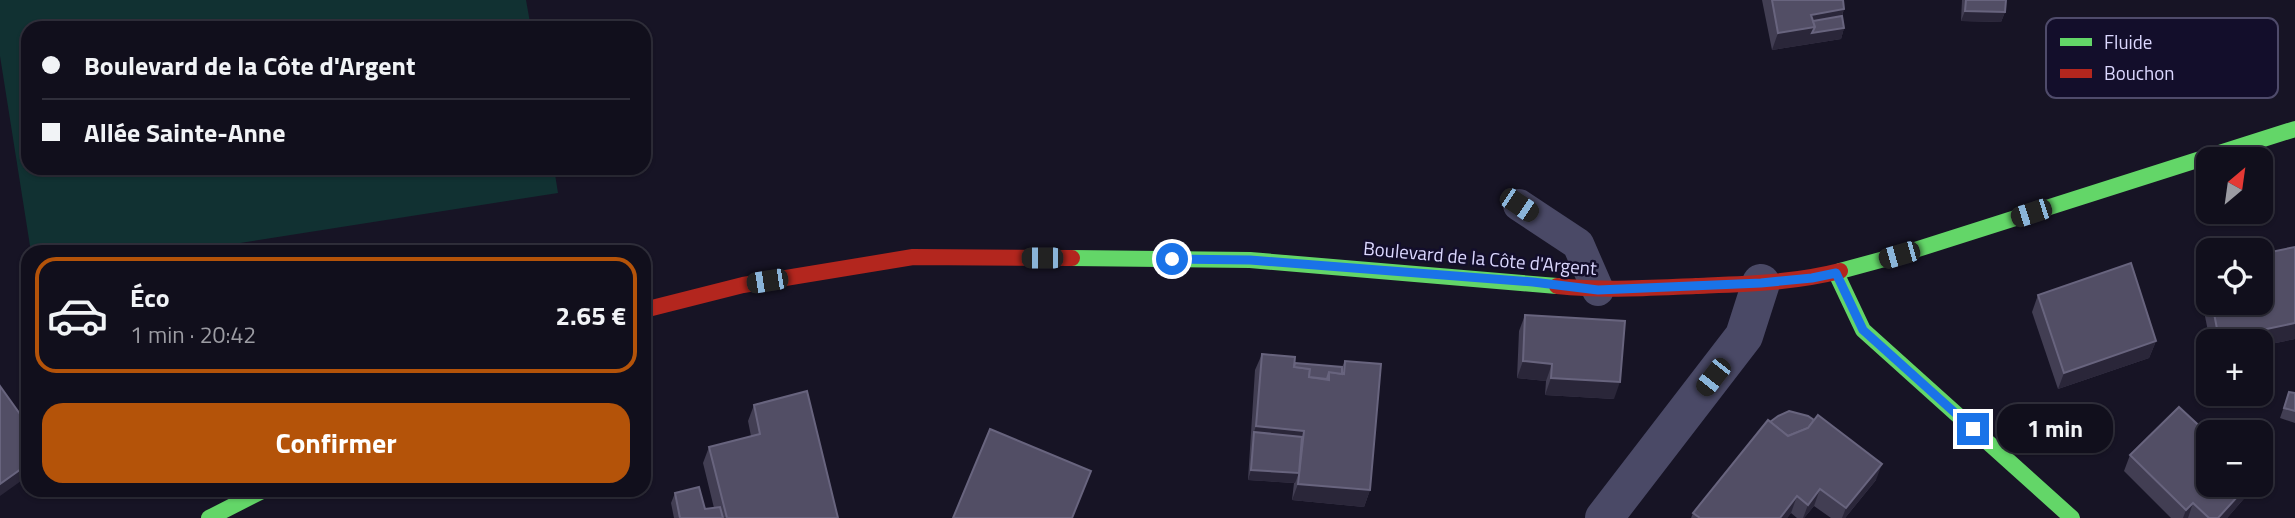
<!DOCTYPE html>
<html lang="fr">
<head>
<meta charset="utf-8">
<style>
	:root { --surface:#110f1c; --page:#1a1825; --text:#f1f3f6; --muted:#9c9ca3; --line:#302f3b; --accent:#b45309 }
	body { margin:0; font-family:"Titillium Web",sans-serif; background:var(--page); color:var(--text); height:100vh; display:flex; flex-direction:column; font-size:26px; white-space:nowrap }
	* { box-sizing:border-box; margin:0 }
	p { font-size:23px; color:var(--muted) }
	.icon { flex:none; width:38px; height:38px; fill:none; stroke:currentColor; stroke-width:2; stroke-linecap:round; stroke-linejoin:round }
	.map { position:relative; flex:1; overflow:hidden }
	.sheet { position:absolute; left:21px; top:245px; width:630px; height:252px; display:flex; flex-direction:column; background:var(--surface); border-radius:21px; box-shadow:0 2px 5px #0004,0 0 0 2px var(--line) }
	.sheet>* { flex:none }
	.hud { position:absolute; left:21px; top:21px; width:630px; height:154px; border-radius:21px; box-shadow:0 2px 5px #0004,0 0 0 2px var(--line); display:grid; align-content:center; height:154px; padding:0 21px; background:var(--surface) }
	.needle { width:46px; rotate:29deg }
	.fabs { position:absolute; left:2196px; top:147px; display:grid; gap:14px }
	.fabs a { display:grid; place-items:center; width:77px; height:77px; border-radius:14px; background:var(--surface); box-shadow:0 2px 5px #0004,0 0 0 2px var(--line); font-size:35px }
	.end { position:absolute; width:32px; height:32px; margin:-16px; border:9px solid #1a73e8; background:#fff; box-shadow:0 0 0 4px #fff }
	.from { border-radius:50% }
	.bubble { position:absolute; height:49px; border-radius:21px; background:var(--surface); box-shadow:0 2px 5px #0004,0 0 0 2px var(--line); font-size:23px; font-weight:700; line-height:49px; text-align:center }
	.car { position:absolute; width:21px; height:42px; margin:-21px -10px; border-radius:9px; box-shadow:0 0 5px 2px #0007; background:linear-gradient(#222 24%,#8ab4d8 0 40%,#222 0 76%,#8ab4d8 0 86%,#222 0) }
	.hud b { display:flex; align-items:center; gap:24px; height:66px; font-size:26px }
	.hud b+b { border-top:2px solid var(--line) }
	.hud i { width:18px; height:18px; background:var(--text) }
	ul { padding:12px 0 0; list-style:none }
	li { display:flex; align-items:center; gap:21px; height:116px; margin:0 14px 10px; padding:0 7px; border:4px solid transparent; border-radius:21px }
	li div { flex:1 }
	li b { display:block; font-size:26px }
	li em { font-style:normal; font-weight:700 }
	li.active { border-color:var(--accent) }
	li>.icon { width:63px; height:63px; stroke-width:1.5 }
	.cta { display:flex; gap:14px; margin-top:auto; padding:14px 21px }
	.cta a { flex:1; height:80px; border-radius:21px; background:var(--accent); color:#fff; font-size:28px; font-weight:700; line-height:80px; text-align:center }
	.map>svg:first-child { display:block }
	.green { fill:#113132 }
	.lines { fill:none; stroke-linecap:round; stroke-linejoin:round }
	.lane { stroke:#4a4966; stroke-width:32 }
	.street { stroke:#4a4966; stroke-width:38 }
	.fast { stroke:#63d668; stroke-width:16 }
	.jam { stroke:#b3261e; stroke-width:16 }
	.wall { fill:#423e53 }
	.shaded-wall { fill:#2a2639 }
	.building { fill:#524e65; stroke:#68647e; stroke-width:2 }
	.route { stroke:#1a73e8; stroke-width:9 }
	.labels { text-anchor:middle; stroke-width:5; stroke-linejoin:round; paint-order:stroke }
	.street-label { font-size:19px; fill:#dcd8ff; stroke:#130e2b }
	.key { fill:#130e2b; stroke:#4f4b6b; stroke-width:2 }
	.key-label { font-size:19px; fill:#dcd8ff }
</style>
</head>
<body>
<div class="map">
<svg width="2295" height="518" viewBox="0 0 2295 518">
	<rect width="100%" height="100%" fill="#171425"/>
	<polygon class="green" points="0,0 526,0 531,28 28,28 28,168 554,168 558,193 183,252 31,252 0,56"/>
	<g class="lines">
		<polyline class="lane" points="1519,205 1578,244 1598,290"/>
		<polyline class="street" points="1604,518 1744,336 1761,283"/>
		<g class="fast">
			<polyline points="1072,258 1250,260 1557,286"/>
			<polyline points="1840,271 1899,255 2295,129"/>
			<polyline points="1836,273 1863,330 2072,518"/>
			<polyline points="209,518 264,490"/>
		</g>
		<g class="jam">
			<path d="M 1557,286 C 1605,291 1648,288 1696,286 C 1745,284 1793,283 1840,271"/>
			<polyline points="644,310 743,285 913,257 1072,258"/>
		</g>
	</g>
	<g class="wall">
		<polygon points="1762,0 1843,0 1844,9 1842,16 1844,28 1841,39 1772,50"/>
		<polygon points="1962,0 2006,0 2005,12 2001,22 1961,21"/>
		<polygon points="2081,24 2114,87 2083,91 2077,34"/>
		<polygon points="2208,264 2208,303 2261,303 2295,339 2261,346 2261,341 2210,341 2198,282 2204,265"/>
		<polygon points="2038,295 2156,341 2149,358 2058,389 2032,312"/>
		<polygon points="1525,315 1614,399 1545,395 1546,381 1517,378 1519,331"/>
		<polygon points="1262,354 1295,363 1342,367 1345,361 1370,490 1364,507 1292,500 1294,483 1248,480 1255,370"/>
		<polygon points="2289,392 2295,393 2295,423 2280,418"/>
		<polygon points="754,405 838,518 674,518 671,503 675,493 705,509 714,508 703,463 709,447 751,436 748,421"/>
		<polygon points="1768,420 1876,480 1845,518 1831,518 1814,506 1804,518 1797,518 1791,513 1787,518 1691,518 1693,513"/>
		<polygon points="2130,455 2248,494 2227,518 2171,518 2124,471"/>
	</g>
	<g class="shaded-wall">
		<polygon points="1844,9 1838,26 1844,28 1841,39 1772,50 1778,33 1811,15"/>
		<polygon points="1965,11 2005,12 2001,22 1961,21"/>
		<polygon points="2118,76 2114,87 2083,91 2087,80"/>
		<polygon points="2295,323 2295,339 2261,346 2261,341 2218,341 2219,339"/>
		<polygon points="2156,341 2149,358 2058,389 2064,373"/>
		<polygon points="1523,361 1552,364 1546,381 1517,378"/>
		<polygon points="1551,378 1620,382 1614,399 1545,395"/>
		<polygon points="1256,426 1304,431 1298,447 1254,432"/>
		<polygon points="28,464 28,476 0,496 0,484"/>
		<polygon points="1882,464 1876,480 1845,518 1842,518 1846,508"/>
		<polygon points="1251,470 1299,473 1295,483 1248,480"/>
		<polygon points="1298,484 1370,490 1364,507 1292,500"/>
		<polygon points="2248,485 2252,485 2248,494 2227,518 2218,518"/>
		<polygon points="1820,489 1814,506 1804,518 1803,518 1808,505"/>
		<polygon points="1797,496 1791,513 1787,518 1780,518"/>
		<polygon points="2193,503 2188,518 2183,518 2186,510"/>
	</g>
	<g class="building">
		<polygon points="1772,0 1843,0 1844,9 1811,15 1815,27 1778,33"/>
		<polygon points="1966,0 2006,0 2005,12 1965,11"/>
		<polygon points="1842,16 1844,28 1812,33 1815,27 1813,21"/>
		<polygon points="2295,247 2295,323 2219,339 2212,303 2261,303 2261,254"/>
		<polygon points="2131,263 2156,341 2064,373 2038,295"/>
		<polygon points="2208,264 2208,287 2204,265"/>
		<polygon points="1525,315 1625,321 1620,382 1551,378 1552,364 1523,361"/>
		<polygon points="1262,354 1295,357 1294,367 1310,369 1309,377 1329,380 1329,372 1344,374 1345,361 1381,364 1370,490 1298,484 1304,431 1256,426"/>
		<polygon points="1295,363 1342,367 1342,374 1329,372 1327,379 1309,377 1310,369 1294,367"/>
		<polygon points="0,386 25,421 28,418 28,464 0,484"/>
		<polygon points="807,391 838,518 727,518 709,447 760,434 754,405"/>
		<polygon points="2289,392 2295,393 2295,411 2284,408"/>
		<polygon points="2179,407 2208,434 2208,485 2248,485 2218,518 2209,518 2193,503 2186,510 2130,455"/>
		<polygon points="1789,411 1808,416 1814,420 1808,428 1788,436 1770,422 1778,416"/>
		<polygon points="1818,415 1882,464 1846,508 1820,489 1808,505 1797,496 1780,518 1700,518 1693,513 1768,420 1788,436 1808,428"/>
		<polygon points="990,429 1091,471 1072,518 953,518"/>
		<polygon points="1254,432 1302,437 1299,473 1251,470"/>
		<polygon points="699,487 705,509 720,507 723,518 680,518 675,493"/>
	</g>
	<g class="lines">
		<polyline class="route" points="1172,259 1250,260 1533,282 1598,290 1761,283 1812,278 1836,273 1863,330 1973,429"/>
	</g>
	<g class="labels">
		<g class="street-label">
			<text transform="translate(1480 258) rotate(5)" y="7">Boulevard de la Côte d'Argent</text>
		</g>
	</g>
	<rect x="2046" y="18" width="232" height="80" rx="10" class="key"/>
	<rect x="2060" y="38" width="32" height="8" fill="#63d668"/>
	<rect x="2060" y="69" width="32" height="9" fill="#b3261e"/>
	<g class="key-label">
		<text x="2104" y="49">Fluide</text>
		<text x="2104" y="80">Bouchon</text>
	</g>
</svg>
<div class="fabs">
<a><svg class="needle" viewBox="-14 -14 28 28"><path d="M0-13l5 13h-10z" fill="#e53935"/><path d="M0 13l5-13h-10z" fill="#9c9ca3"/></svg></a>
<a><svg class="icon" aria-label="locate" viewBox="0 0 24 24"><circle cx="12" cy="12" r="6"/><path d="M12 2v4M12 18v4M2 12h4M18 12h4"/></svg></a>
<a>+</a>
<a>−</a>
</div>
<i class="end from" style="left:1172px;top:259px"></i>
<i class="end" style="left:1973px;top:429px"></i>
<div class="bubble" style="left:1997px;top:404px;width:116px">1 min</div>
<i class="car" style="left:1519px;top:205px;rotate:124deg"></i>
<i class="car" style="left:2031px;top:213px;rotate:252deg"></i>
<i class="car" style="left:1899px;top:255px;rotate:254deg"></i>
<i class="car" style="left:1042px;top:258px;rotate:270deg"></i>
<i class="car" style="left:767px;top:281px;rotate:261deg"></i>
<i class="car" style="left:1713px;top:377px;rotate:218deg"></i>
<div class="hud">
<b><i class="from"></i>Boulevard de la Côte d'Argent</b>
<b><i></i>Allée Sainte-Anne</b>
</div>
<section class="sheet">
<ul>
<li class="active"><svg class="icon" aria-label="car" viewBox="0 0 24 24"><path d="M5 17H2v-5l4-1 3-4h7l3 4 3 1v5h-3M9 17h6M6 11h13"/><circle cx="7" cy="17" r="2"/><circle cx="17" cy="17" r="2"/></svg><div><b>Éco</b><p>1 min · 20:42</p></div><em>2.65 €</em></li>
</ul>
<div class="cta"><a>Confirmer</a></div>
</section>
</div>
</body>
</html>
